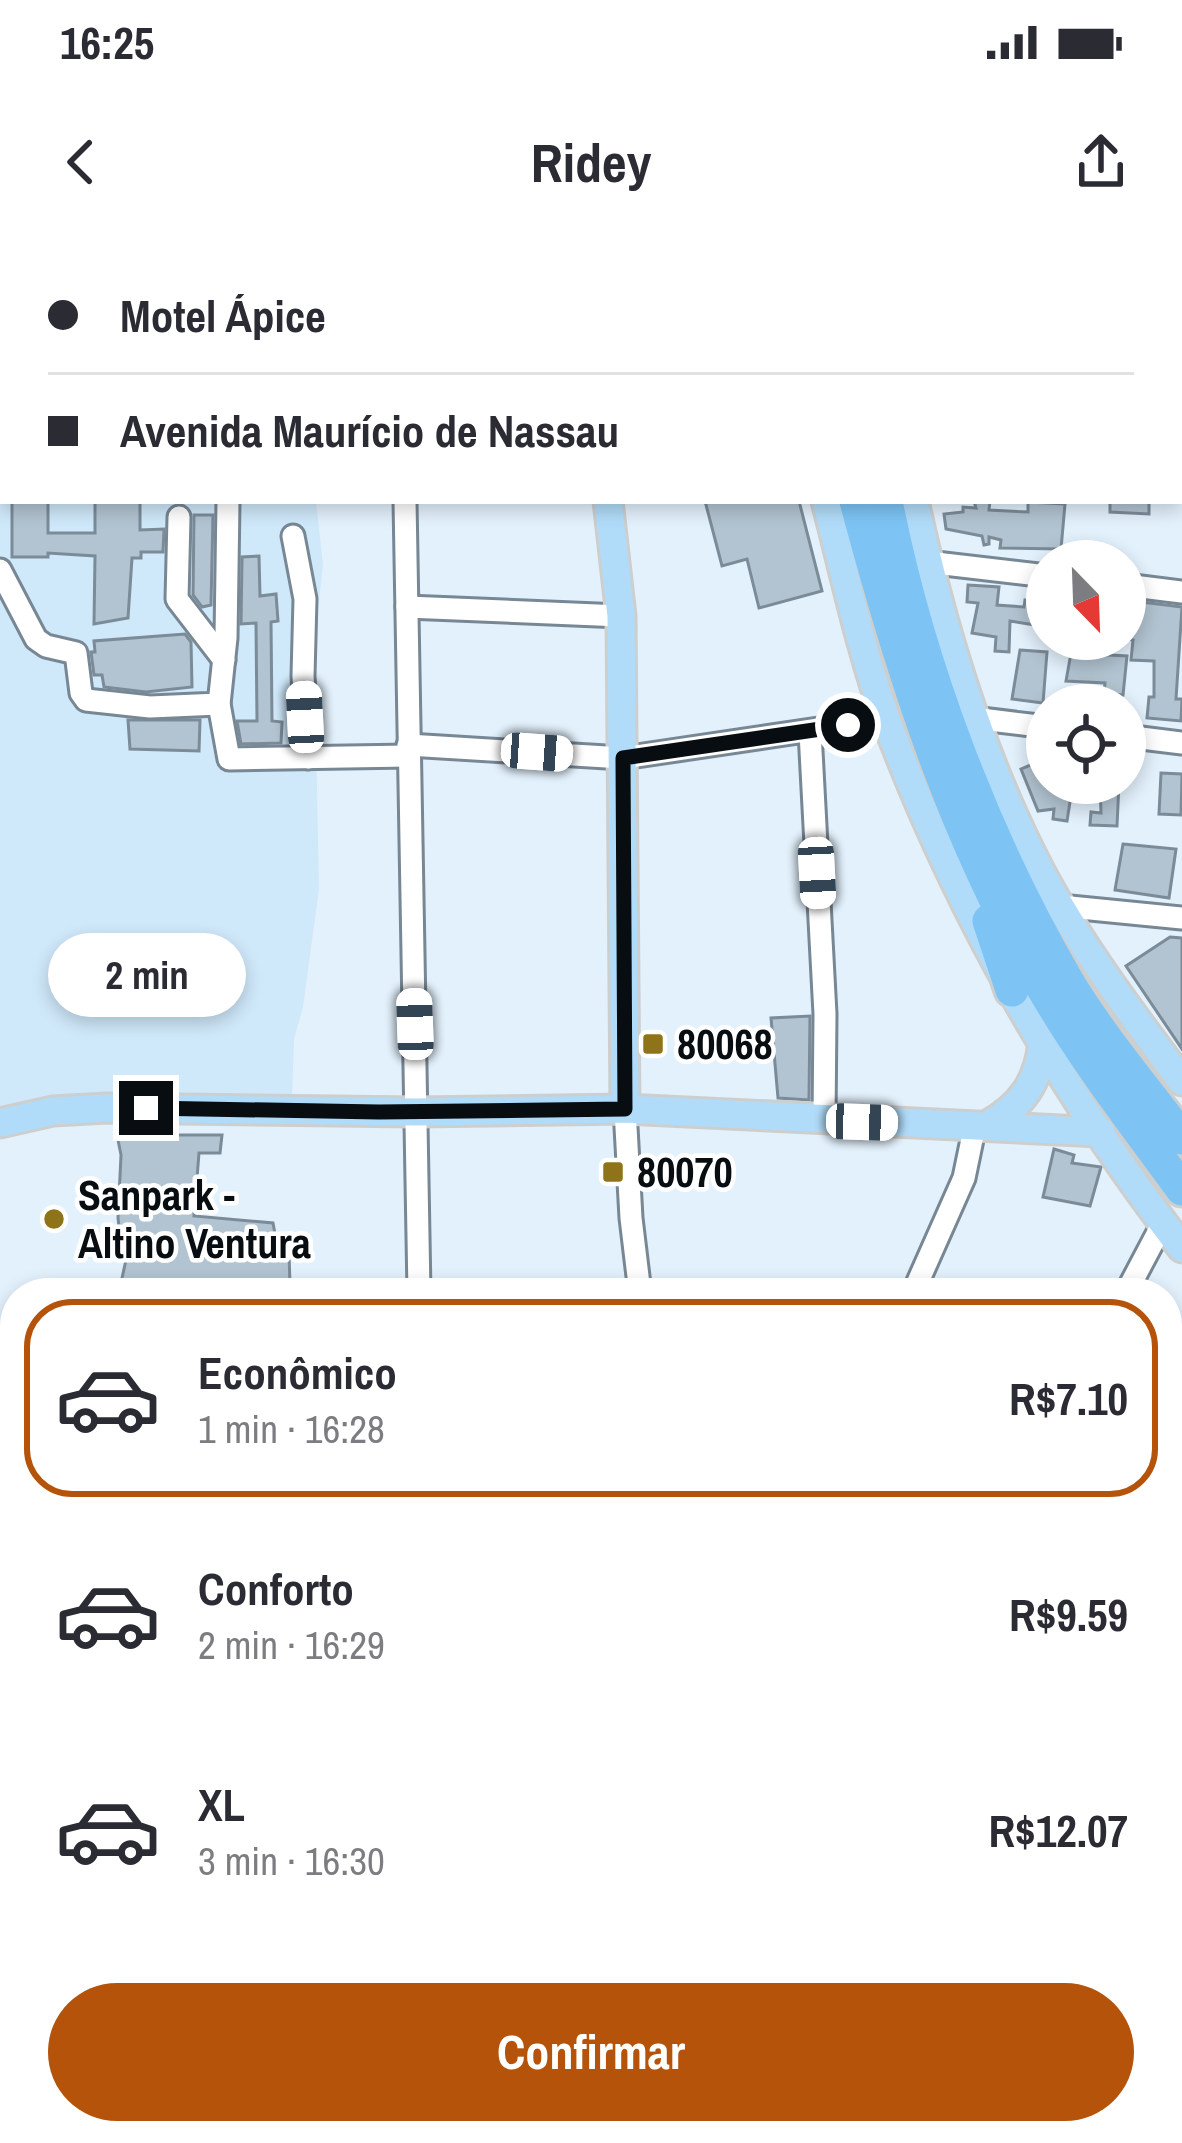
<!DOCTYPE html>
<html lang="pt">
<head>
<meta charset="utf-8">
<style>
	:root { --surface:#fff; --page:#f7f7f7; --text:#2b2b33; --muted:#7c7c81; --line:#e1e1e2; --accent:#b45309 }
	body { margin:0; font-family:"Archivo Narrow",sans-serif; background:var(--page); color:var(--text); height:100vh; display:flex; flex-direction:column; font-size:45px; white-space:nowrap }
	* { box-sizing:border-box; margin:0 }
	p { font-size:39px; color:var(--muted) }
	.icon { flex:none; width:66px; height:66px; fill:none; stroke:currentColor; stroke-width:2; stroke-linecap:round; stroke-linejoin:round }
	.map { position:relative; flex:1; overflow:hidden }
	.sheet { position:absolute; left:0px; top:1038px; width:1182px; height:867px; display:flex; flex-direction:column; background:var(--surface); border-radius:48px 48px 0 0; box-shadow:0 6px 18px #0003 }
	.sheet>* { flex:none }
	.top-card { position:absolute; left:0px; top:0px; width:1182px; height:264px; box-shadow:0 6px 18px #0003; display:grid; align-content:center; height:264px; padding:0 48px; background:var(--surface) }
	.needle { width:78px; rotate:157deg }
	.fabs { position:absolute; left:1026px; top:300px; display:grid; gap:24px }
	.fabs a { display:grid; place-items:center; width:120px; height:120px; border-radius:50%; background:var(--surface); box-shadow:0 6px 18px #0003; font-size:60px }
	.end { position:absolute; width:54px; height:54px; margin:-27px; border:15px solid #070d11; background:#fff; box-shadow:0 0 0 6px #fff }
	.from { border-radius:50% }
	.bubble { position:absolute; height:84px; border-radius:42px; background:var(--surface); box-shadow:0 6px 18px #0003; font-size:39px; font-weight:800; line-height:84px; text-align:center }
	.car { position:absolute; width:36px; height:72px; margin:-36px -18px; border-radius:15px; box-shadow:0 0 9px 3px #0007; background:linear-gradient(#fff 24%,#345 0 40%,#fff 0 76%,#345 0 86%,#fff 0) }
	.top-card b { display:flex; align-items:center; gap:42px; height:114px; font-size:45px }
	.top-card b+b { border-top:3px solid var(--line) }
	.top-card i { width:30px; height:30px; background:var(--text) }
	ul { padding:21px 0 0; list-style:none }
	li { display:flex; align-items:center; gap:36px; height:198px; margin:0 24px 18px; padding:0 24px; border:6px solid transparent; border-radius:48px }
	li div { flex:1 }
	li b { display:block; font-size:45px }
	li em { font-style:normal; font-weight:800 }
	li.on { border-color:var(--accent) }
	li>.icon { width:108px; height:108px; stroke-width:1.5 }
	.action { display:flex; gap:24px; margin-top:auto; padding:24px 48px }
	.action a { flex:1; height:138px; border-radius:72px; background:var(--accent); color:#fff; font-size:48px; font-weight:800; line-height:138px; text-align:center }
	.status { display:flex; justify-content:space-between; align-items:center; height:84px; padding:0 60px; background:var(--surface); direction:ltr }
	.status svg { height:33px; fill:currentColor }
	header { display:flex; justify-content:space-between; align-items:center; height:156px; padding:0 48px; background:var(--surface); font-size:54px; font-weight:800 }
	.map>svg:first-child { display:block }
	.built { fill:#cfe8fa }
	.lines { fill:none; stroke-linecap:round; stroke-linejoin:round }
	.stream { stroke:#99cef5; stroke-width:4.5 }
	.building { fill:#b2c4d1; stroke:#7b8b98; stroke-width:3 }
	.minor-casing { stroke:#778794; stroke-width:27 }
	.major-casing { stroke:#cdcfcf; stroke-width:33 }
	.highway-casing { stroke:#cdcfcf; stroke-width:39 }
	.path { stroke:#9ca7b0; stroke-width:3; stroke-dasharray:9 6; stroke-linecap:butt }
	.minor { stroke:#fff; stroke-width:21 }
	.major { stroke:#b1dcf9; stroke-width:27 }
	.highway { stroke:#7dc4f5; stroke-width:33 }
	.route { stroke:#070d11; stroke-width:15 }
	.poi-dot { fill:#8f7318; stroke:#fff; stroke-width:4.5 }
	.labels { text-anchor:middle; stroke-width:9; stroke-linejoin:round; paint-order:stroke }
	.poi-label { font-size:42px; font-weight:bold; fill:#070d11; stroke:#fff; text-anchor:start }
</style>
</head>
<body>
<div class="status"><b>16:25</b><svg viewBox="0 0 49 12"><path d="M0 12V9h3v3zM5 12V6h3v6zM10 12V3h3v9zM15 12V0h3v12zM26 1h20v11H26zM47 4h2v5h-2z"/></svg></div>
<header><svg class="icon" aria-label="back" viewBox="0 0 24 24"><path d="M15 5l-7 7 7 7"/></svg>Ridey<svg class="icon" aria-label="share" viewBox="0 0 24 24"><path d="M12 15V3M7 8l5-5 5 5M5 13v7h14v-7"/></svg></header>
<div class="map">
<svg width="1182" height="1903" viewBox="0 0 1182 1903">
	<rect width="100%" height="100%" fill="#e3f1fc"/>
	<g class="built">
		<polygon points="0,0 289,0 289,3 3,3 3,261 316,261 323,325 314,404 319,649 303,767 294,799 292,857 40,860 0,869"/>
		<polygon points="1167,1602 1182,1603 1182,1903 878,1903 884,1890 1167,1890"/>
		<polygon points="749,1890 873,1890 866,1903 795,1903"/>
	</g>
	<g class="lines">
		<polyline class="stream" points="0,1124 15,1131"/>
	</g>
	<g class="building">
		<polygon points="12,261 48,261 48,293 95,293 95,261 140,261 140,290 164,289 163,312 141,312 141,318 132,318 128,378 94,384 95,316 48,313 48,317 12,317"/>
		<polygon points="705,261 799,261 822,351 759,368 747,319 722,326"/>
		<polygon points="974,261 990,261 989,270 1028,272 1028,262 1065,264 1061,309 1000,308 1001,300 989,297 989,304 984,305 982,296 946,289 944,274 963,272 963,267 976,268"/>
		<polygon points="1110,261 1149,261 1149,274 1110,272"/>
		<polygon points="194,275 213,275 211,365 202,367 193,355"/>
		<polygon points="259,316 260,356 276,354 278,381 271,382 272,481 282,482 281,503 241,504 237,481 257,481 256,383 241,384 242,317"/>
		<polygon points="968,345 999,347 997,365 1024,367 1025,360 1047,363 1047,387 1010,381 1009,412 995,411 996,397 972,393 978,363 967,362"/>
		<polygon points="1125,360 1182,367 1176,459 1182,459 1181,481 1147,478 1149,457 1154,457 1154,421 1131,420 1133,400 1125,399"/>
		<polygon points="185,394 191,402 192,447 146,452 104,447 102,435 94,435 91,412 95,412 94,401"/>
		<polygon points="1020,410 1047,412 1043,463 1012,459"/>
		<polygon points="1071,413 1127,416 1123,455 1104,453 1105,443 1066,441"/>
		<polygon points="128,480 200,480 199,511 130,509"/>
		<polygon points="1047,518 1047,543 1073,543 1067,581 1053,579 1054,569 1038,571 1021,529"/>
		<polygon points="1161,533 1182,534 1181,575 1159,574"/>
		<polygon points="1100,543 1119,543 1117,586 1090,585 1091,572 1101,573"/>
		<polygon points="1123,604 1176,609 1169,658 1115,650"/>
		<polygon points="1170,697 1182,698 1182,809 1126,726"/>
		<polygon points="810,776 809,860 778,858 771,778"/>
		<polygon points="117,895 222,895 220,913 199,913 194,976 273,983 278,1010 289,1011 290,1046 196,1044 196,1050 120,1047 126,1020 117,1020 117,1003 121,1003 118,978 121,915"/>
		<polygon points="1054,909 1074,915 1072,923 1101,927 1090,966 1043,957"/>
		<polygon points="1167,1816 1182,1821 1182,1874 1167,1871"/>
		<polygon points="70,1890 147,1890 148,1895 114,1903 73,1903"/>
		<polygon points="603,1890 694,1890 726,1899 725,1903 634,1903 602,1894"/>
	</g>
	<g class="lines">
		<defs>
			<g id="minor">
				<polyline points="14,0 15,3"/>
				<polyline points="265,0 266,3"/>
				<polyline points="1173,0 1174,3"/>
				<polyline points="220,3 221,0"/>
				<polyline points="1179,25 1182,33"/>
				<polyline points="0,121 3,111"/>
				<polyline points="1179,195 1182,195"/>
				<polyline points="405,261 419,1053"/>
				<polyline points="179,277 177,359 224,420"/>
				<polyline points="293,296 305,359 303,436 308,518"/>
				<polyline points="927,322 1047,336"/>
				<polyline points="0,330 36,399 46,406 76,413 81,453 86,460 150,467 219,464 226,398 228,261"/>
				<polyline points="1125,345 1182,352"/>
				<polyline points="407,367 621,376"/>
				<polyline points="219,464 229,519 409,516"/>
				<polyline points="973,478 1047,487"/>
				<polyline points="810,492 825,774 824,881"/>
				<polyline points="1125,496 1182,503"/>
				<polyline points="408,505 623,518 886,479"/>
				<polyline points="1060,666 1182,678"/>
				<polyline points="625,869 631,978 640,1053"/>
				<polyline points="913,1053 964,938 975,885"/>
				<polyline points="1126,1053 1163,983"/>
				<polyline points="1167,1369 1182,1341"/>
				<polyline points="0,1403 15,1402"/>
				<polyline points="1167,1434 1182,1447"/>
				<polyline points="0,1569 15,1567"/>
				<polyline points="1167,1598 1182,1599"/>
				<polyline points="0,1654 15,1720"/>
				<polyline points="0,1820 15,1879"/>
				<polyline points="18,1890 21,1903"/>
				<polyline points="55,1890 58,1903"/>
				<polyline points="185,1890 186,1903"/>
				<polyline points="252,1890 297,1903"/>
				<polyline points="526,1890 575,1903"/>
				<polyline points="160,1903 162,1903"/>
				<polyline points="373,1903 376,1890"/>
				<polyline points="453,1903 456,1890"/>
				<polyline points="873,1903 879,1890"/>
			</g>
			<g id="major">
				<polyline points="579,0 580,3"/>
				<polyline points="769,0 769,3"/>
				<polyline points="854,0 854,3"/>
				<polyline points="608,261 621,376 625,869"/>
				<path d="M 826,261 C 845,334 861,411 887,482 C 957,669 1060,850 1182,1008"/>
				<path d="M 914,261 C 941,386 979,513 1038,627 C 1076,700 1132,775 1182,841"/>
				<polyline points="0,883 53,871 107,868 416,872 625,869 1101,892"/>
				<path d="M 988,885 C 1022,866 1039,841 1043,802"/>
			</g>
			<g id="highway">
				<polyline points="805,0 806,3"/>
				<polyline points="833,0 833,3"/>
				<path d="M 856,261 C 903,438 959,613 1056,770 C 1094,832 1139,890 1182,949"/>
				<path d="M 886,261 C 918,424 984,598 1068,742 C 1101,797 1144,847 1182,898"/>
				<polyline points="989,681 1012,750"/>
			</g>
		</defs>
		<use href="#minor" class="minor-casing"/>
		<use href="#major" class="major-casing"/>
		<use href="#highway" class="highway-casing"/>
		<polyline class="path" points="121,0 121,3"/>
		<use href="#minor" class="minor"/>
		<use href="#major" class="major"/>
		<use href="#highway" class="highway"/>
	</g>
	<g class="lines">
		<polyline class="route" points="146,868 379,872 625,869 623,518 848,485"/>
	</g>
	<g class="poi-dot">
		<rect x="641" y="792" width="24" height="24" rx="6"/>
		<rect x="601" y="920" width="24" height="24" rx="6"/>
		<circle cx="54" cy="979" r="12"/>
	</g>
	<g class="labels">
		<g class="poi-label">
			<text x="677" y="819">80068</text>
			<text x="637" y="947">80070</text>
			<text x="78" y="970">Sanpark -<tspan x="78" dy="48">Altino Ventura</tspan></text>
		</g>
	</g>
</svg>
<div class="fabs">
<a><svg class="needle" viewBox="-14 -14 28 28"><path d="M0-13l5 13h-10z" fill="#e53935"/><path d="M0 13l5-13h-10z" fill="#7c7c81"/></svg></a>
<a><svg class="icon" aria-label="locate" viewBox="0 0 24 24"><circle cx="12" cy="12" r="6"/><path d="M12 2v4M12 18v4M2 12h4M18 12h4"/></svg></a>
</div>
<i class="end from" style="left:848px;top:485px"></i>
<i class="end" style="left:146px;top:868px"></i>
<div class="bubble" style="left:48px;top:693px;width:198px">2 min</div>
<i class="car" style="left:305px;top:477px;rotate:357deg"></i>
<i class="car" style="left:537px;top:512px;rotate:94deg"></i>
<i class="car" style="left:817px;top:633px;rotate:177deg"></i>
<i class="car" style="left:415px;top:784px;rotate:358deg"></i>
<i class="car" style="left:862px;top:882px;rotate:92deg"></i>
<div class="top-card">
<b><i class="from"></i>Motel Ápice</b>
<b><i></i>Avenida Maurício de Nassau</b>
</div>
<section class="sheet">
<ul>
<li class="on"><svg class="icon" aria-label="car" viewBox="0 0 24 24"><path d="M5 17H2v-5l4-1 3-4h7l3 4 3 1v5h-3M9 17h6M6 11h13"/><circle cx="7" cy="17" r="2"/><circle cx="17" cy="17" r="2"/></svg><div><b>Econômico</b><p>1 min · 16:28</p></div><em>R$7.10</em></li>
<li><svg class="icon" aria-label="car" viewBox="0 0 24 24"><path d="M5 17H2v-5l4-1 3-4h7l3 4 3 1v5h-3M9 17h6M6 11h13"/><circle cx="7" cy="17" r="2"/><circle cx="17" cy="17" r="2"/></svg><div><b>Conforto</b><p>2 min · 16:29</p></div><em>R$9.59</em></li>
<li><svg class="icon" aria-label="car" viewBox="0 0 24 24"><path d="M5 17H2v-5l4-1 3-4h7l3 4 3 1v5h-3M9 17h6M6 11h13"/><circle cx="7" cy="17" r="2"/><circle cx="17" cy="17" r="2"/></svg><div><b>XL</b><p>3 min · 16:30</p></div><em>R$12.07</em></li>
</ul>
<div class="action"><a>Confirmar</a></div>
</section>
</div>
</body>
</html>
